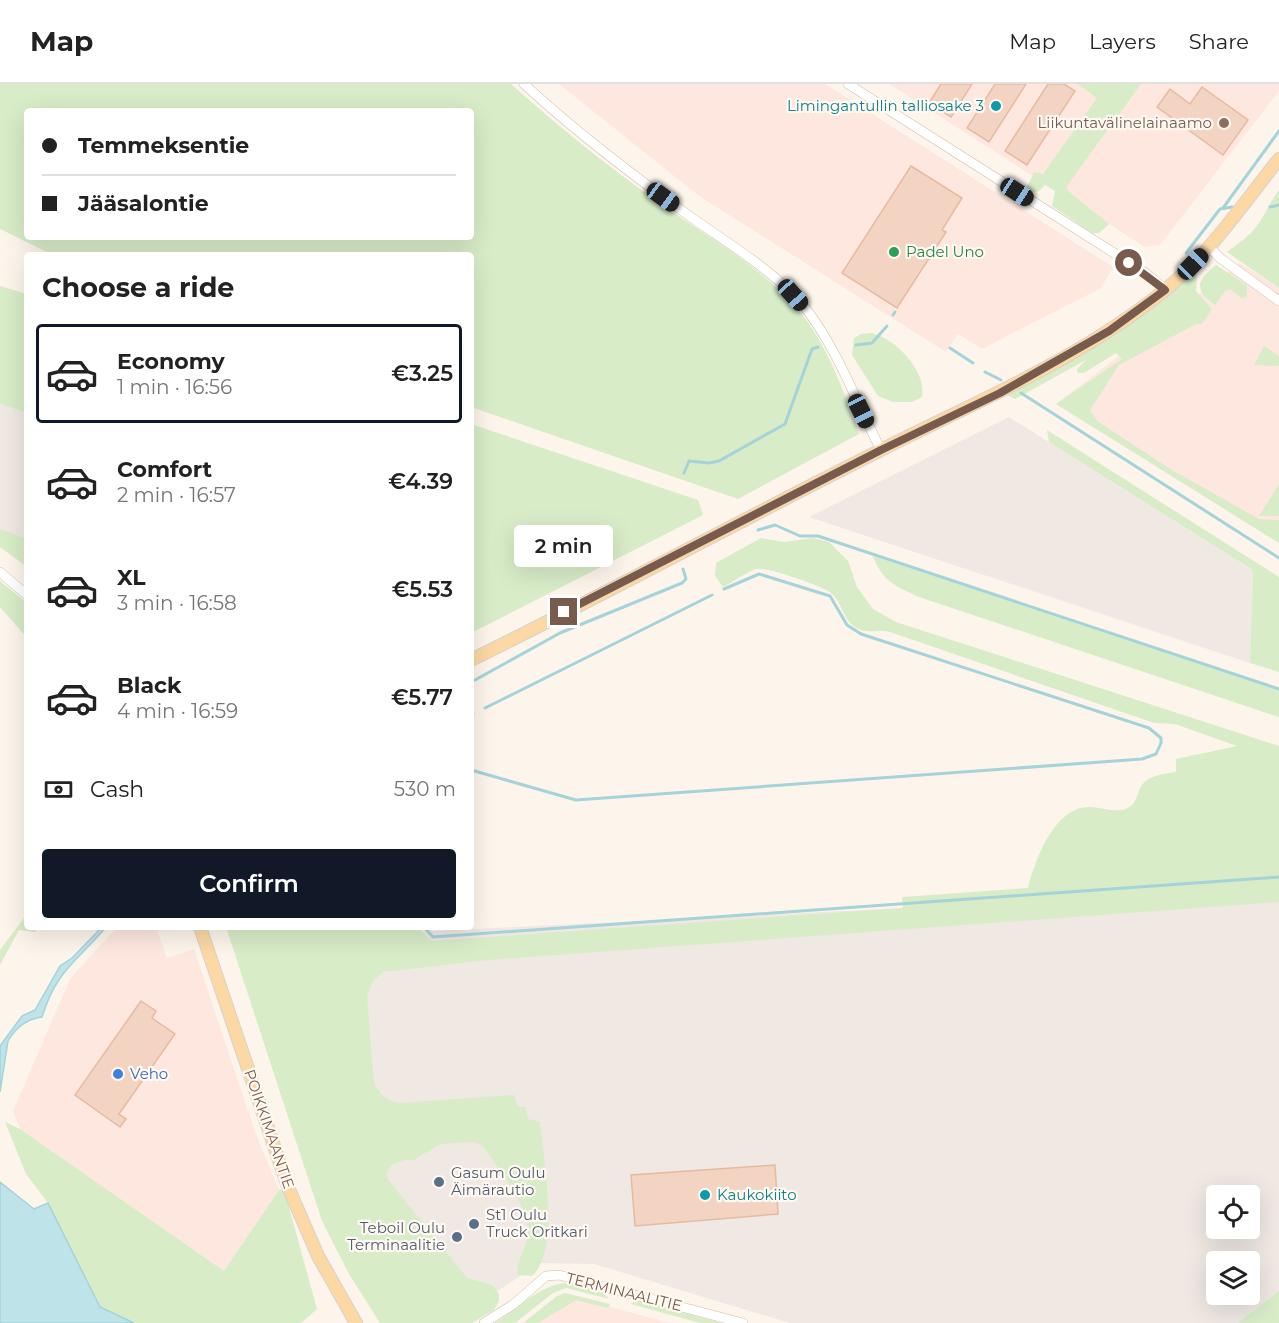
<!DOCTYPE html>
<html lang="en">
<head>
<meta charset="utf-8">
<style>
	:root { --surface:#fff; --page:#f2f2f2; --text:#222; --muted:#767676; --line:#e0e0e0; --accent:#111827 }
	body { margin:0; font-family:Montserrat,sans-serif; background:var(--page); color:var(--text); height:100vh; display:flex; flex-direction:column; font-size:22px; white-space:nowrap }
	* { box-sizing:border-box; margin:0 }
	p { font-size:20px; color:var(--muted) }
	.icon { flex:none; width:33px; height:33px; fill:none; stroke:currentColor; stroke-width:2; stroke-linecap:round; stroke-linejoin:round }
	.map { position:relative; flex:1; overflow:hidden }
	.sheet { position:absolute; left:24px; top:168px; width:450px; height:678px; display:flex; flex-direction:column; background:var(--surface); border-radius:6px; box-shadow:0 6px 24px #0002 }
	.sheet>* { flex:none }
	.banner { position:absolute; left:24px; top:24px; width:450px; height:132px; border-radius:6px; box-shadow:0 6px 24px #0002; display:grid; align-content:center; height:132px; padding:0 18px; background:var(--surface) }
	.fabs { position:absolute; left:1206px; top:1101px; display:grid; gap:12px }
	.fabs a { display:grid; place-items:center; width:54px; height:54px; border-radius:6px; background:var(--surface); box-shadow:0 6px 24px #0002; font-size:30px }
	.end { position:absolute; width:27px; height:27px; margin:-14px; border:8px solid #795b4d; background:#fff; box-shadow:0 0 0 3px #fff }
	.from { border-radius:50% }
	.bubble { position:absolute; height:42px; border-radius:6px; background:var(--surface); box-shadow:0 6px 24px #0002; font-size:20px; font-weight:600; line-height:42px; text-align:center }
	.car { position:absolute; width:18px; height:36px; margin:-18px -9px; border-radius:8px; box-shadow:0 0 4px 2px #0007; background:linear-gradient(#222 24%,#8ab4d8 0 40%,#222 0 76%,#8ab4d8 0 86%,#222 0) }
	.banner b { display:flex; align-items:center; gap:21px; height:57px; font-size:22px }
	.banner b+b { border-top:2px solid var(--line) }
	.banner i { width:15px; height:15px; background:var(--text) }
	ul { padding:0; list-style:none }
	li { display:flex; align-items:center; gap:18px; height:99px; margin:0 12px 9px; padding:0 6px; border:3px solid transparent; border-radius:6px }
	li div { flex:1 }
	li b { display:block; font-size:22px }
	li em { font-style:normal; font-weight:600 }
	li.selected { border-color:var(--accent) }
	li>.icon { width:54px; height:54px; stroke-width:1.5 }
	h2 { padding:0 18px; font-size:27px; line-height:72px }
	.pay { display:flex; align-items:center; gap:15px; height:66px; padding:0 18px; font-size:22px }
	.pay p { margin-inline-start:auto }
	.cta { display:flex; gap:12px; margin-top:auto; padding:12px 18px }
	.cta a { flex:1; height:69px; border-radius:6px; background:var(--accent); color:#fff; font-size:24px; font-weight:600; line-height:69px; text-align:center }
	header { display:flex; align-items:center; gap:36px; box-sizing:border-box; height:84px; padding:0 30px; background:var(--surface); border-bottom:2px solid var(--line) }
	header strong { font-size:28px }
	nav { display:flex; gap:33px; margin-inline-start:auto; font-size:21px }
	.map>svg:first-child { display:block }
	.commercial { fill:#fde7df }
	.industrial { fill:#efe8e3; fill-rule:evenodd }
	.green { fill:#d8ecc8; fill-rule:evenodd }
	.water { fill:#bee3e8; stroke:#a4d3da; stroke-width:1.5 }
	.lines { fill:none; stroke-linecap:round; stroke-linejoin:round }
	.stream { stroke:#a4d3da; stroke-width:3 }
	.building { fill:#f3d4c2; stroke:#e6baa2; stroke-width:1.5 }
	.minor-casing { stroke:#d0bdaf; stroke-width:10 }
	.major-casing { stroke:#d9d1cd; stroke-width:14 }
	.minor { stroke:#fff; stroke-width:9 }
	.major { stroke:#fbd8a4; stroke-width:12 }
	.route { stroke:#795b4d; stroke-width:8 }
	.culture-dot { fill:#0f9aa8; stroke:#fff9f2; stroke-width:2 }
	.education-dot { fill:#8d6e63; stroke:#fff9f2; stroke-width:2 }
	.leisure-dot { fill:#2e9e5b; stroke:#fff9f2; stroke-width:2 }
	.shop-dot { fill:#3f7fe0; stroke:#fff9f2; stroke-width:2 }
	.service-dot { fill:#5c6f8a; stroke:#fff9f2; stroke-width:2 }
	.labels { text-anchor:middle; stroke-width:4.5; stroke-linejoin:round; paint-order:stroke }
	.culture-label { font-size:15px; fill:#0d838f; stroke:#fff9f2; text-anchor:end }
	.education-label { font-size:15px; fill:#785e54; stroke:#fff9f2; text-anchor:end }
	.leisure-label { font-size:15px; fill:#27864d; stroke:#fff9f2; text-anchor:start }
	.shop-label { font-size:15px; fill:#366cbe; stroke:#fff9f2; text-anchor:start }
	.street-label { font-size:15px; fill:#795b4d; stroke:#fff9f2 }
	.service-label { font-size:15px; fill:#4e5e75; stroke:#fff9f2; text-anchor:start }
</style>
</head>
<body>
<header>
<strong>Map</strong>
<nav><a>Map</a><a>Layers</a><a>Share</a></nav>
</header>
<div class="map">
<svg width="1279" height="1239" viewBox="0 0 1279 1239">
	<rect width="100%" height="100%" fill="#fdf5eb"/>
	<g class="commercial">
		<polygon points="559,0 825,0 1113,183 1101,204 982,265 958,250 946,268 699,112"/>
		<polygon points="889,0 1085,0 1106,13 1050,91 1036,94"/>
		<polygon points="1141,0 1279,0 1279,7 1160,161 1145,163 1070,115 1067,102"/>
		<polygon points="1240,179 1279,204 1279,459 1056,320"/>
		<polygon points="117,843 156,843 167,874 194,865 256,1050 279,1106 224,1187 20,1045 13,1027 70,895"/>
		<polygon points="576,1214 670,1239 534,1239"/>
	</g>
	<g class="industrial">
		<polygon points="0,320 27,329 27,468 0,450"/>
		<polygon points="1009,333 1253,486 1250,579 809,433"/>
		<path d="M 1279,806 L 1279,1239 L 790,1239 L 594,1180 L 540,1179 L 449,1239 L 410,1239 L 306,853 ZM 1216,1112 L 1250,1112 L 1250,1144 L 1216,1144 ZM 1216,1178 L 1250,1178 L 1250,1210 L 1216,1210 Z"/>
	</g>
	<g class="green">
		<path d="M 0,0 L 511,0 C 559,43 608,83 660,119 C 707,153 763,183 800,228 C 828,262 844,308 859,350 L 738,415 L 471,323 L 471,171 L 53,171 L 0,145 ZM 27,27 L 471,27 L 471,153 L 27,153 Z"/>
		<polygon points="1078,0 1141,0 1067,102 1068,107 1109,140 1099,149 1092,149 1052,122 1055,107 1045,101 1039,107 1029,109 1026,106 1034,88 1043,90 1097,14"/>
		<path d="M 1279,106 L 1279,204 L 1227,168 C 1238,159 1251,152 1259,139 C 1266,128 1271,117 1279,106 Z"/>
		<path d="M 1216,181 L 1247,201 L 1247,213 L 1241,214 L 1230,205 L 1225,207 L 1215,221 C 1193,205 1197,196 1216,181 Z"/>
		<path d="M 1194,186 L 1197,192 L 1196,207 L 1212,225 L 1202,240 L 1196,240 L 1119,281 L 1090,326 L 1097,337 L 1172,386 L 1259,435 L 1279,436 L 1279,459 L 1056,320 L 1122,275 L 1116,269 L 1084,289 L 1078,289 L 1077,285 L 1086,276 L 1015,315 L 1007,311 C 1074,277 1140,240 1194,186 Z"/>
		<polygon points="0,202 27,210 27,329 0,320"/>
		<path d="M 871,249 C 895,254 927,287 922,313 L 912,318 L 893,318 L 878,312 L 852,271 L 854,254 L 861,250 Z"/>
		<polygon points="1264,262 1279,272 1279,282 1254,281"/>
		<polygon points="471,340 698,416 703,431 471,549"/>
		<polygon points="1047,346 1279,493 1279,588 1250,579 1253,486 1049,358"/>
		<polygon points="1279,400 1279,432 1259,432"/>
		<polygon points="0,445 27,455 27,483 0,463"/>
		<path d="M 761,454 L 784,458 L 813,454 L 829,458 L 848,477 L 857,503 L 873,525 L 896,538 L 1279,662 L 1279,818 L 487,876 L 383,888 L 373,897 L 367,912 L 374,999 C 380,1011 385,1016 399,1019 L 514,1011 L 518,1023 L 525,1023 L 528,1035 L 540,1038 C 543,1073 561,1167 532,1192 L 518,1191 C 514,1181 528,1162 528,1148 C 528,1121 498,1084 483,1062 L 475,1058 L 440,1060 L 414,1076 L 404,1076 L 391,1081 L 386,1091 L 390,1098 L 467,1194 L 492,1201 L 499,1210 L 499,1217 L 494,1226 L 472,1239 L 380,1239 L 349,1190 L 322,1137 L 226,843 L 418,843 L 431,857 L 903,824 L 902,813 L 1028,804 C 1035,776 1055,720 1092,723 C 1105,724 1121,731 1132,721 C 1136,717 1138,709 1140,704 C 1147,691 1163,690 1176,688 L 1176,675 L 1237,662 L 1175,640 L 1154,639 L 890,548 C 878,545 867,551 855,543 C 842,534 842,518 831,509 C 823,502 765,482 756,485 C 745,489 733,498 723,503 L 715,492 L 716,479 Z"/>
		<path d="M 873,472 L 1279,605 L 1279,633 L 916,512 C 892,500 883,497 873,472 Z"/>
		<polygon points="0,497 27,519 27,554 0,523"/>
		<polygon points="27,830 27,843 39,843 35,848 19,846 0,881 0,866"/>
		<polygon points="5,1038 20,1045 224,1187 279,1106 284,1105 317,1225 301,1239 133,1239 100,1224 48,1119 26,1090"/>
		<path d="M 568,1199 L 601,1207 L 609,1215 L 566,1204 L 553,1209 L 515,1239 L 495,1239 C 518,1225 541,1199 568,1199 Z"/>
		<polygon points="1279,1207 1279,1239 1238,1239"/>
		<polygon points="565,1209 610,1220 608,1224 576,1216 538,1239 523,1239 557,1212"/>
		<polygon points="636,1216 721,1239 700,1239 631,1220"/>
	</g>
	<g class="water">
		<path d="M 102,843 L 106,843 C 76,879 57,885 42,933 C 26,935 16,943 8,957 L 0,1008 L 0,962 L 22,932 L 35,926 L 60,882 L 72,874 Z"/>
		<polygon points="0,1098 34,1125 48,1119 100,1223 134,1239 0,1239"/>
	</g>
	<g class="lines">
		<g class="stream">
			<polyline points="1270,123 1279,121"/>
			<polyline points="1223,124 1279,47"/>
			<polyline points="1186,169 1220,125 1232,123"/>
			<polyline points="893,231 895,228"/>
			<polyline points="856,261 872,259 887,242"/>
			<polyline points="950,264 973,279"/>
			<polyline points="985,288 1001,296"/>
			<polyline points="1021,309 1279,474"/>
			<polyline points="684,389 689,377 709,379 719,377 785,340 812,265 818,263"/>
			<polyline points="758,446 775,441 800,452 818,452 1279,605"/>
			<polyline points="475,596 560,549 682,499 686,495 683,485"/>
			<polyline points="485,624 712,511"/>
			<polyline points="471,631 473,630"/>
			<polyline points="471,686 576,716 1142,675 1156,670 1161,659 1161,654 1149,644 861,550 847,541 830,512 759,490 724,505"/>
			<polyline points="424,843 433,853 1279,793"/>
		</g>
	</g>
	<g class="building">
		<polygon points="941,0 972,0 951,33 929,19"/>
		<polygon points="995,0 1026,0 989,58 967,44"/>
		<polygon points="1048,0 1064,0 1075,7 1027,81 1005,67"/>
		<polygon points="1202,3 1248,36 1223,71 1157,23 1170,5 1190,20"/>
		<polygon points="911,82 962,114 942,146 946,148 897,224 842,189"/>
		<polygon points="141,917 156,927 152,934 175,950 119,1030 126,1035 120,1043 75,1011"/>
		<polygon points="775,1081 778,1130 635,1142 631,1091"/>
	</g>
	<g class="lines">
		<defs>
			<g id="minor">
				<path d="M 524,0 C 576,48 631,90 688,131 C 727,159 772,185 803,221 C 837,263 856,318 881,366"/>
				<polyline points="848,0 1147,190 1165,205"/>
				<polyline points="1209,163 1220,174 1279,217"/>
				<polyline points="0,488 27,511"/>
				<polyline points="484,1239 514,1220 546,1192 559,1191 743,1239"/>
			</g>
			<g id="major">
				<path d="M 471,576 C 608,509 743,435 879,367 C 977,317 1079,276 1165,206 C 1210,169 1243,120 1279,75"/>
				<polyline points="200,843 288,1103 318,1172 356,1239"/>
			</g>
		</defs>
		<use href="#minor" class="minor-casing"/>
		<use href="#major" class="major-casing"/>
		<use href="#minor" class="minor"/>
		<use href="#major" class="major"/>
	</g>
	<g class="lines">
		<polyline class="route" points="564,528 881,366 1000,309 1109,247 1165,206 1129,179"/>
	</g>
	<g class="culture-dot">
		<circle cx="996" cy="22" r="6"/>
		<circle cx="705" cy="1111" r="6"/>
	</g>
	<circle class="education-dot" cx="1224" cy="39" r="6"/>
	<circle class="leisure-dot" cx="894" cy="168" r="6"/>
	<circle class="shop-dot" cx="118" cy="990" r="6"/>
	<g class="service-dot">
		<circle cx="439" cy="1098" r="6"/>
		<circle cx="474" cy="1140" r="6"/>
		<circle cx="457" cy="1153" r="6"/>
	</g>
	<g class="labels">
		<g class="culture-label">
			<text x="984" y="27">Limingantullin talliosake 3</text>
			<text x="717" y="1116" text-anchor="start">Kaukokiito</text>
		</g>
		<g class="education-label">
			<text x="1212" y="44">Liikuntavälinelainaamo</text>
		</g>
		<g class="leisure-label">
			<text x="906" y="173">Padel Uno</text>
		</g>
		<g class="shop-label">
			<text x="130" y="995">Veho</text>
		</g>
		<g class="street-label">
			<text transform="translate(269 1045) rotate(71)" y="5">POIKKIMAANTIE</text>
			<text transform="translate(624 1208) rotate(14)" y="5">TERMINAALITIE</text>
		</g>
		<g class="service-label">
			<text x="451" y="1094">Gasum Oulu<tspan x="451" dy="17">Äimärautio</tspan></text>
			<text x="486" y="1136">St1 Oulu<tspan x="486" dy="17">Truck Oritkari</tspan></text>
			<text x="445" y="1149" text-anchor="end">Teboil Oulu<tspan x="445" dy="17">Terminaalitie</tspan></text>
		</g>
	</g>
</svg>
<div class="fabs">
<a><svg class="icon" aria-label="locate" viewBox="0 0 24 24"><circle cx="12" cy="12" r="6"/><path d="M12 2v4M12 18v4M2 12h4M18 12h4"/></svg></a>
<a><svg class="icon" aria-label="layers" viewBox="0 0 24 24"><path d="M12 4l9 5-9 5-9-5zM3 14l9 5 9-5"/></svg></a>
</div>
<i class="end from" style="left:1129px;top:179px"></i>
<i class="end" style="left:564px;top:528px"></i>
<div class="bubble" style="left:514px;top:441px;width:99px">2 min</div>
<i class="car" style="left:1017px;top:108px;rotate:123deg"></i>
<i class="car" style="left:663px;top:113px;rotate:126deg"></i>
<i class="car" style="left:1193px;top:180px;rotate:44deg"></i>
<i class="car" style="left:793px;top:211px;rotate:138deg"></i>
<i class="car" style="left:861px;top:327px;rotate:154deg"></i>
<div class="banner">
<b><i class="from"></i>Temmeksentie</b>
<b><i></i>Jääsalontie</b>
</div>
<section class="sheet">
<h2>Choose a ride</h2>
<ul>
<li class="selected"><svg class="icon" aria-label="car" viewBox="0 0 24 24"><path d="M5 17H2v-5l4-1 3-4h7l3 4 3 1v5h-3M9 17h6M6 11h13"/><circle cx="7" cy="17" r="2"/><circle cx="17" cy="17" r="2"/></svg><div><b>Economy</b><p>1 min · 16:56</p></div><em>€3.25</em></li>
<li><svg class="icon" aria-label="car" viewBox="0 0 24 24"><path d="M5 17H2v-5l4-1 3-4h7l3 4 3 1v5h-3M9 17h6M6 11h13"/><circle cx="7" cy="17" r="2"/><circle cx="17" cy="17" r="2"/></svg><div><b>Comfort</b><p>2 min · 16:57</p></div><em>€4.39</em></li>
<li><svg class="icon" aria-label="car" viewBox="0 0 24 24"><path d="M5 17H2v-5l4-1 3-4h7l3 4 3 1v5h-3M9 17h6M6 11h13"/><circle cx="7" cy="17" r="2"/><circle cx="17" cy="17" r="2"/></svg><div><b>XL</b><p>3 min · 16:58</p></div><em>€5.53</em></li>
<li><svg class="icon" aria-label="car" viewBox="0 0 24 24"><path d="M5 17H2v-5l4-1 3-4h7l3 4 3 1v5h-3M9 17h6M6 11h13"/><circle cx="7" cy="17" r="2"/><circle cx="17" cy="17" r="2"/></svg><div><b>Black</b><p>4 min · 16:59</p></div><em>€5.77</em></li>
</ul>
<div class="pay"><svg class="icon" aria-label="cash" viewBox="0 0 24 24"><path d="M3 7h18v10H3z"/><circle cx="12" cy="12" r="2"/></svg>Cash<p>530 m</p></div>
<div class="cta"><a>Confirm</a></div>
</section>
</div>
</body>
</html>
